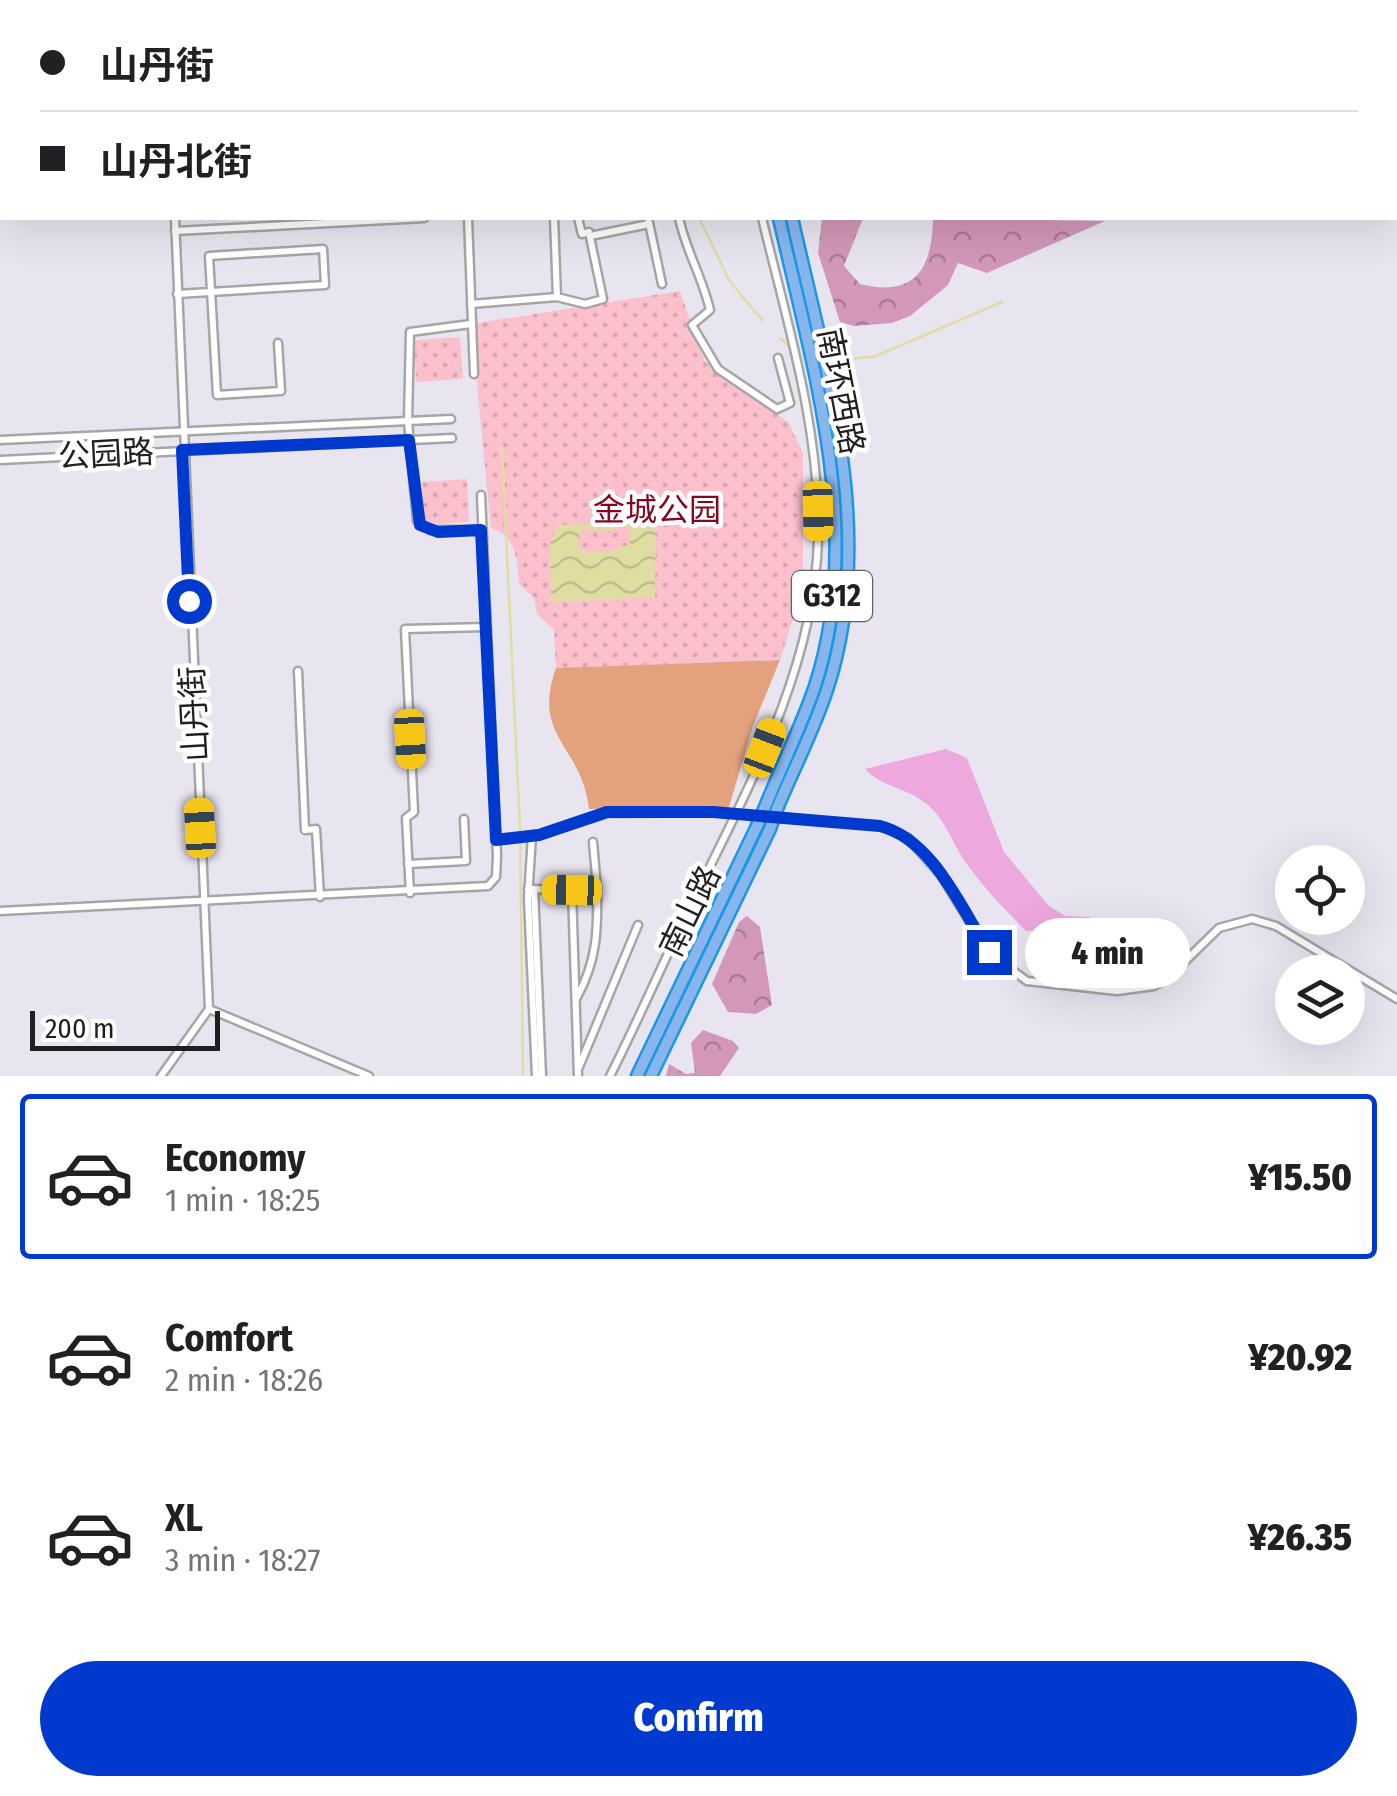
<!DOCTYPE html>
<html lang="en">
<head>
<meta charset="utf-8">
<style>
	:root { --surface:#fff; --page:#f2f2f2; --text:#202124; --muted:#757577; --line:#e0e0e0; --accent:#0039ce }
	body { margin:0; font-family:"Fira Sans Condensed","Noto Sans SC",sans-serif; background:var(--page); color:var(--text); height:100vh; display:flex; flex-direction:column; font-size:38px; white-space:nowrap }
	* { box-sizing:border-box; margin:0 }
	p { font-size:32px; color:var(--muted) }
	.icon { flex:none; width:55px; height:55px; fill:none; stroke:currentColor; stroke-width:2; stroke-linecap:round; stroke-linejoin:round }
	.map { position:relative; height:1076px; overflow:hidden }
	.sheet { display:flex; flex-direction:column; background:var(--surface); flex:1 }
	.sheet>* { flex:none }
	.hud { position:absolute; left:0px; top:0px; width:1398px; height:220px; box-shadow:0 10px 40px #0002; display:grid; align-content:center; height:220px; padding:0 40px; background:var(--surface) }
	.tools { position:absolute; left:1275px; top:845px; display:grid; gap:20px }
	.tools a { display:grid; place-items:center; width:90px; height:90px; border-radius:50%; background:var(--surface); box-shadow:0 10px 40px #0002; font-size:50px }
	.scale { position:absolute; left:30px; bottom:25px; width:190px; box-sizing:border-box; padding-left:10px; border:5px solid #1f1f1f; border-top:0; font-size:28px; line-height:35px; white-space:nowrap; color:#1f1f1f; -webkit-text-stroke:8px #fff; paint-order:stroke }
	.end { position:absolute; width:45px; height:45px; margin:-22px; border:12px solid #0039ce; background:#fff; box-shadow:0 0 0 5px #fff }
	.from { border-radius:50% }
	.bubble { position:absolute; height:70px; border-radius:35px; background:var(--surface); box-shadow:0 10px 40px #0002; font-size:32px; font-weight:800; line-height:70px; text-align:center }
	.car { position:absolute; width:30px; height:60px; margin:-30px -15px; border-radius:12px; box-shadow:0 0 8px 2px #0007; background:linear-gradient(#f5c518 24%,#345 0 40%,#f5c518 0 76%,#345 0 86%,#f5c518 0) }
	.hud b { display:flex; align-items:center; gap:35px; height:95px; font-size:38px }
	.hud b+b { border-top:2px solid var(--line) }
	.hud i { width:25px; height:25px; background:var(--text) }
	ul { padding:18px 0 0; list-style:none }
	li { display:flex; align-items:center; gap:30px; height:165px; margin:0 20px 15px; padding:0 20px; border:5px solid transparent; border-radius:10px }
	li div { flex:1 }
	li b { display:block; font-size:38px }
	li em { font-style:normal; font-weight:800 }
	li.current { border-color:var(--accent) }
	li>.icon { width:90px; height:90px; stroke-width:1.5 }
	.primary-button { display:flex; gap:20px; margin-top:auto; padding:20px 40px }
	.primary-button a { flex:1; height:115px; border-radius:60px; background:var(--accent); color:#fff; font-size:40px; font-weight:800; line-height:115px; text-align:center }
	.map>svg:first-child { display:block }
	.grass { fill:#eda8dd }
	.forest { fill:url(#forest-crowns) }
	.park { fill:url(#park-dots) }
	.pitch { fill:#e4a17e }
	.water { fill:url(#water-waves); fill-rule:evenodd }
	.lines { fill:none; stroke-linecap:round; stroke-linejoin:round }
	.stream { stroke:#e0dda3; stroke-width:2.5 }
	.minor-casing { stroke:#a6a6a6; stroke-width:11 }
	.highway-casing { stroke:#1b98e5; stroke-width:15 }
	.minor { stroke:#fff; stroke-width:6 }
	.highway { stroke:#88b6ec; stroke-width:10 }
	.highway-bridge-casing { stroke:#1b98e5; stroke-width:15; stroke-linecap:butt }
	.highway-bridge { stroke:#88b6ec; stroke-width:10 }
	.route { stroke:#0039ce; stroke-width:12 }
	.labels { text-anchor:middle; stroke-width:9; stroke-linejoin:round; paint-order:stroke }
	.shield { fill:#fff; stroke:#626262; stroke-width:2.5 }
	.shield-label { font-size:30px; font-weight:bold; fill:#1f1f1f }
	.street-label { font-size:32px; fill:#1f1f1f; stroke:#fff }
	.park-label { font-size:32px; fill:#85051e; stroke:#fff }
</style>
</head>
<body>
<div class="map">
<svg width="1397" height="1076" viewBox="0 0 1397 1076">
	<defs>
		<pattern id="forest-crowns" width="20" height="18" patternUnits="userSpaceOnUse" patternTransform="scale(2.5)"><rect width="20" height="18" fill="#d297b9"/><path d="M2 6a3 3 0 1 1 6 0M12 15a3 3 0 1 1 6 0" fill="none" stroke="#aa7b96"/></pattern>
		<pattern id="park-dots" width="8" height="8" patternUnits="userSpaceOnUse" patternTransform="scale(2.5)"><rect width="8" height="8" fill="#fcc0cc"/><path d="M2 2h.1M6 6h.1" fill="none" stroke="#d8a5af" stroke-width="1.8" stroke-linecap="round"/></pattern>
		<pattern id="water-waves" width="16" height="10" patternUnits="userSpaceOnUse" patternTransform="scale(2.5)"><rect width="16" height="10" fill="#e0dda3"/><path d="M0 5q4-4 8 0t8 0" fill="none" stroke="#c0bd8c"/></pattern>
	</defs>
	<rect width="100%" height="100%" fill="#e9e5f0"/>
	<path class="grass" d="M 946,749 L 967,758 L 1004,852 L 1048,905 L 1065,916 L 1090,917 L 1085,931 L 1026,931 C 1004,909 982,886 964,860 C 952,842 946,822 930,807 C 909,787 884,789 865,769 Z"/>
	<g class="forest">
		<path d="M 822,218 L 863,218 L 844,266 L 860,284 C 917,298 932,267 933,218 L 1105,221 L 987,273 L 958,263 L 948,285 L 910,316 L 892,323 L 854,326 L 840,322 L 818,253 Z"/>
		<polygon points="747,916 760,927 772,1005 756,1014 728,1012 712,984 739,922"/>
		<polygon points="703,1030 733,1041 739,1048 720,1076 666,1076 669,1064 686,1074 695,1073 691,1043"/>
	</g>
	<g class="park">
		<path d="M 680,291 L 704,360 L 788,422 L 803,453 L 803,588 L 780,660 L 556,668 L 554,630 L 537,614 L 534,598 L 519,584 C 517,560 517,537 491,528 L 471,324 Z"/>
		<polygon points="460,337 463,379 416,382 414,340"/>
		<polygon points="467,479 469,522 424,524 422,482"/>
	</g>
	<path class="pitch" d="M 780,660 L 753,726 L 729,807 L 589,809 C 582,745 531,738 556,668 Z"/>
	<path class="water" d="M 643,520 L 656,530 L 655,597 L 551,602 L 550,544 L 558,525 ZM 621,525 L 629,528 L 630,544 L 606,552 L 581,551 L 577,544 L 583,528 L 609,532 Z"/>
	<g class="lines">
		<g class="stream">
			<polyline points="655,0 655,2"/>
			<polyline points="699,218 729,280 763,321"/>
			<polyline points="780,338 792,348"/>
			<polyline points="830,362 876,356 1002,302"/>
			<polyline points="502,448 520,829 523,1076"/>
		</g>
		<defs>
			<g id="minor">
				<polyline points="497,0 547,2"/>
				<polyline points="603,0 604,2"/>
				<polyline points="633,0 633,2"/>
				<polyline points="714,0 715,2"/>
				<polyline points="166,2 436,0"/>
				<polyline points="461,2 461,0"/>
				<polyline points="468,218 474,374"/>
				<polyline points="554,218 557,297"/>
				<polyline points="648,218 662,284"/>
				<path d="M 679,218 C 686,251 702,276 710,310 L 692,325 L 718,369 L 777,409 L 790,403 L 778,358"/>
				<polyline points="175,231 424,218"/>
				<polyline points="590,236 649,224"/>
				<polyline points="177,294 325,285 323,249 209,256 217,395 281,391 278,343"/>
				<polyline points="471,304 557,297 585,304 603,299 589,232 582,234 578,218"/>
				<polyline points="471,324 410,332 408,421 417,521 430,530 481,530"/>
				<polyline points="0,440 451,419"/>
				<polyline points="0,460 452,438"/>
				<polyline points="298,671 305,830 316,829 320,897"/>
				<polyline points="532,835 528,899 536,1076"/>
				<polyline points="496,839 539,835 607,813 713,812 880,826 908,838 941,875 989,953 1027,981 1117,991 1154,986 1167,979 1219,928 1252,919 1276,926 1397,999"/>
				<polyline points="593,842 597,888"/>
				<polyline points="408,864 466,861 464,819"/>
				<polyline points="528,889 572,890 578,1076"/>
				<polyline points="534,889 542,1076"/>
				<path d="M 572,890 L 597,888 C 598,929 597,961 577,997"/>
				<polyline points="410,893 406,818 414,812 405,629 486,627"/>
				<polyline points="0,911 488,886 496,877 497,856 481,495"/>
				<polyline points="209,1009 369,1076"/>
				<polyline points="579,1067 638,925"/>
				<polyline points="161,1076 209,1009 175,218"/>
				<path d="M 610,1076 C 638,1021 662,965 688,911 C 745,794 814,672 818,540 C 821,431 787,322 762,218"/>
			</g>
			<g id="highway">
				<polyline points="730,0 731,2"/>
				<polyline points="743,0 744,2"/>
				<path d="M 765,807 C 781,767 801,727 815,686 C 865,532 813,369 779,218"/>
				<path d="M 777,809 C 793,770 814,730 827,690 C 878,535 826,370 792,218"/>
				<polyline points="637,1076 757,826"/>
				<polyline points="651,1076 770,829"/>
			</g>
		</defs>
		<use href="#minor" class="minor-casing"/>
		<use href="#highway" class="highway-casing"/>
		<use href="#minor" class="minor"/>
		<use href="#highway" class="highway"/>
		<defs>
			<g id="highway-bridge">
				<polyline points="757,826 765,807"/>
				<polyline points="770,829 777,809"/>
			</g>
		</defs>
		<use href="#highway-bridge" class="highway-bridge-casing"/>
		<use href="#highway-bridge" class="highway-bridge"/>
	</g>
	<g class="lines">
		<path class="route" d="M 189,601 L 182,450 L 409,440 L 420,525 L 438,532 L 481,530 L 496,840 L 539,835 L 607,812 L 713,812 L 880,826 C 933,839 962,910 989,952"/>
	</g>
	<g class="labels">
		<rect class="shield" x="792" y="571" width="80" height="50" rx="8"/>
		<g class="shield-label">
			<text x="832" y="606">G312</text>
		</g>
		<g class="street-label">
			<text transform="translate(841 391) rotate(79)" y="11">南环西路</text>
			<text transform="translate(106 454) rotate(-3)" y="11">公园路</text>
			<text transform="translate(194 714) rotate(-93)" y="11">山丹街</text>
			<text transform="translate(690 911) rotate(-64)" y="11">南山路</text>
		</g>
		<g class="park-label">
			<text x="657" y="521">金城公园</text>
		</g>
	</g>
</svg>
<div class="tools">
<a><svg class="icon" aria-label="locate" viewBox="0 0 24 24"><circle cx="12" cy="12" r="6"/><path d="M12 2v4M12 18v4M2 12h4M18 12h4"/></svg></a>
<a><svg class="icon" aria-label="layers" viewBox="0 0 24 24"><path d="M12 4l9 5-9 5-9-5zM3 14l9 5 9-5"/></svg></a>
</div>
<div class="scale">200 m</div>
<i class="end from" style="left:189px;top:601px"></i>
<i class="end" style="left:989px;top:952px"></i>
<div class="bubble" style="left:1025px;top:918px;width:165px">4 min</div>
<i class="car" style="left:818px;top:511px;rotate:179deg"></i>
<i class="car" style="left:410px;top:739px;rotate:177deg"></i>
<i class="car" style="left:765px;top:748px;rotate:21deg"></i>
<i class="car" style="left:200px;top:828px;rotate:357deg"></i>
<i class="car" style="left:572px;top:890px;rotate:271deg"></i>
<div class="hud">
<b><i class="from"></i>山丹街</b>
<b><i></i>山丹北街</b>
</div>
</div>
<section class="sheet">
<ul>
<li class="current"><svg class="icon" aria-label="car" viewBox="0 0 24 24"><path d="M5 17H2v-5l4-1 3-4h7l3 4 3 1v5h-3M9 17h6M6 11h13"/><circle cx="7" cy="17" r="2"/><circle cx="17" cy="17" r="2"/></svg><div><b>Economy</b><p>1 min · 18:25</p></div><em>¥15.50</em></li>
<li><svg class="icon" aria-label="car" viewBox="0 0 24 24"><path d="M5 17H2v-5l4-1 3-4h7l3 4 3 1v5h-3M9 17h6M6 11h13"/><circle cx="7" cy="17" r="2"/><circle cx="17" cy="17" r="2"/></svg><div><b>Comfort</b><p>2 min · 18:26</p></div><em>¥20.92</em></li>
<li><svg class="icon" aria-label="car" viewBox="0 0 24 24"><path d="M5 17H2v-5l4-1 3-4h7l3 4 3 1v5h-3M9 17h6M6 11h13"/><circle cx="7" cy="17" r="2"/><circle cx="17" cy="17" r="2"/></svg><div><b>XL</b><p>3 min · 18:27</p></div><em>¥26.35</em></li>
</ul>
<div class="primary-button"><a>Confirm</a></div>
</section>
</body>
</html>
